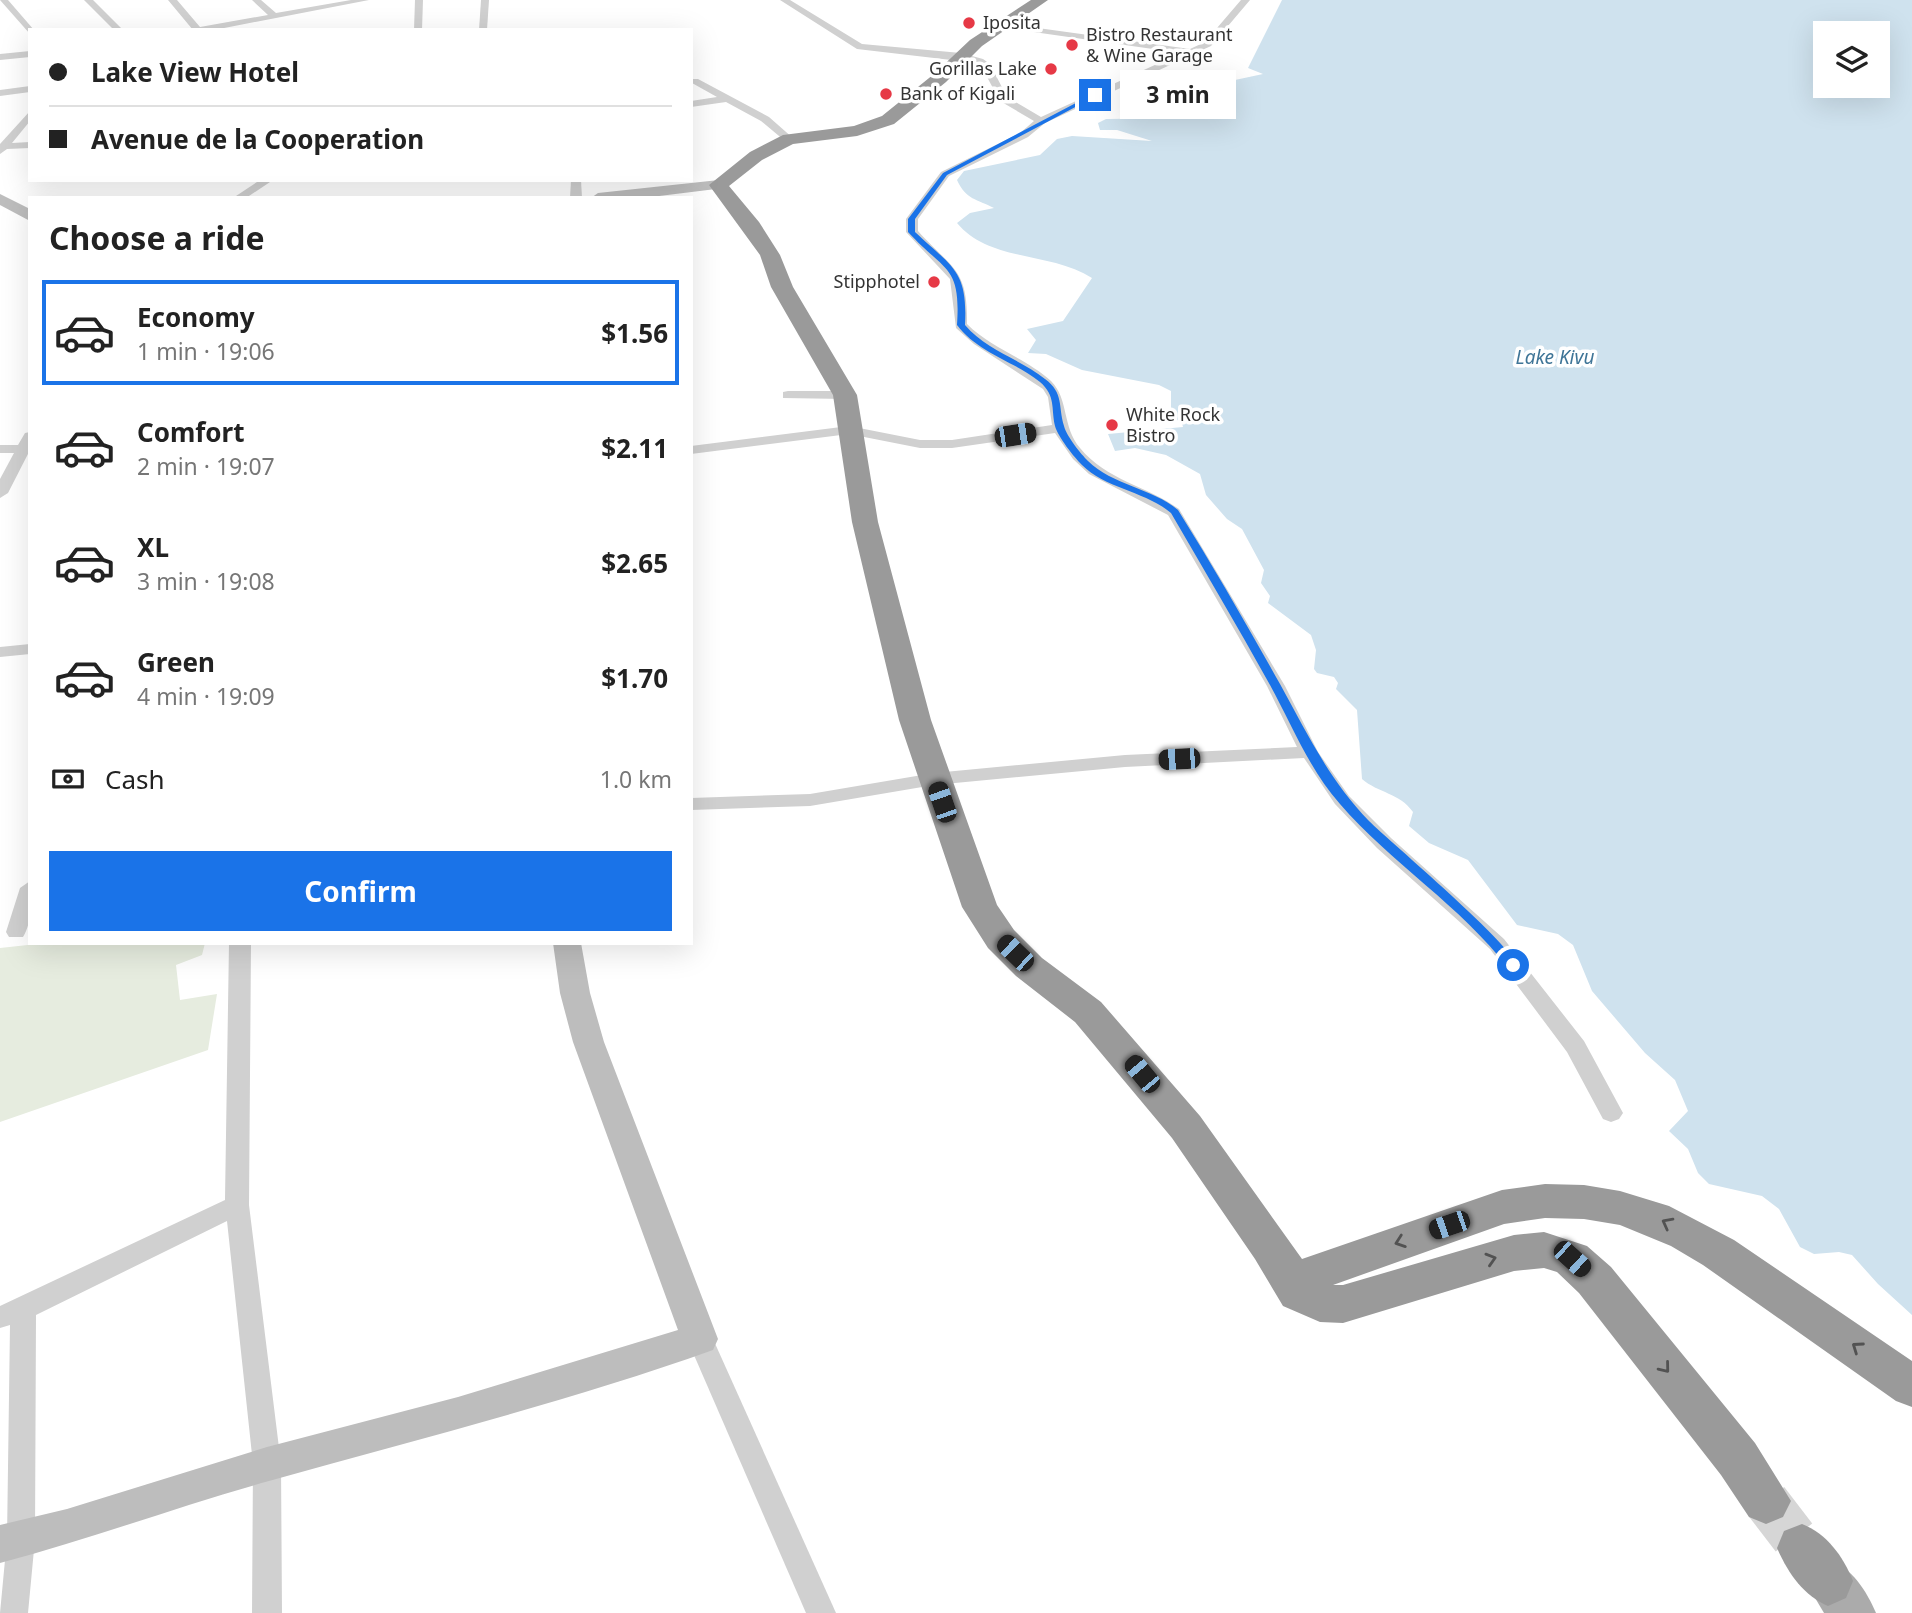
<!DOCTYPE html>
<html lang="en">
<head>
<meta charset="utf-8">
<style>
	:root { --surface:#fff; --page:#f2f2f2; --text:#222; --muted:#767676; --line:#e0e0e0; --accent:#1a73e8 }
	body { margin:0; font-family:"Noto Sans",sans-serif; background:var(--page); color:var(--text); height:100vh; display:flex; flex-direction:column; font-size:26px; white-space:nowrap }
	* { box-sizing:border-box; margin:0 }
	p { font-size:23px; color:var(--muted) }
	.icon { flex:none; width:38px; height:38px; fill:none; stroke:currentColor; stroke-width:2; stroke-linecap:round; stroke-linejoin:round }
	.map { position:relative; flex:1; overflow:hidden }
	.panel { position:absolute; left:28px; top:196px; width:665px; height:749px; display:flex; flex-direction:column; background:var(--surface); border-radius:0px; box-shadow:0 7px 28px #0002 }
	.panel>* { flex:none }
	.guide { position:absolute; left:28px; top:28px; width:665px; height:154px; border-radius:0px; box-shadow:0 7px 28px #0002; display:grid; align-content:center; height:154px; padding:0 21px; background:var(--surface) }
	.controls { position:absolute; left:1813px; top:21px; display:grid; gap:14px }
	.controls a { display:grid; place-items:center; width:77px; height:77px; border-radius:0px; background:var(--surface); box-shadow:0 7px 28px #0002; font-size:35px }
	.end { position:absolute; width:32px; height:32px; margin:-16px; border:9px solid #1a73e8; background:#fff; box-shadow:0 0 0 4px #fff }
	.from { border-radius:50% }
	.bubble { position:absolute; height:49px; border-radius:0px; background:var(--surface); box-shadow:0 7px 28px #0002; font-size:23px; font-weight:700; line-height:49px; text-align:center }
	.car { position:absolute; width:21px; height:42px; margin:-21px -10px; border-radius:9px; box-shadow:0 0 5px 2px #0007; background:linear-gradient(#222 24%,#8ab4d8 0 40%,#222 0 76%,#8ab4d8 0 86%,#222 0) }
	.guide b { display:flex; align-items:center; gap:24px; height:66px; font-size:26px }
	.guide b+b { border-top:2px solid var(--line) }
	.guide i { width:18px; height:18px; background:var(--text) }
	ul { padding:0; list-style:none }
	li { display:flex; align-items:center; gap:21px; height:105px; margin:0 14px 10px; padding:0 7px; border:4px solid transparent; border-radius:0px }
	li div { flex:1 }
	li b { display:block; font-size:26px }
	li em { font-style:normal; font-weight:700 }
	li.selected { border-color:var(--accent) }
	li>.icon { width:63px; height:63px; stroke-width:1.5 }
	h2 { padding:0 21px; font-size:32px; line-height:84px }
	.pay { display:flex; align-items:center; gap:18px; height:77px; padding:0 21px; font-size:26px }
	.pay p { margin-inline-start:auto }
	.action { display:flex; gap:14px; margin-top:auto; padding:14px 21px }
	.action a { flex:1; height:80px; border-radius:0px; background:var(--accent); color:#fff; font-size:28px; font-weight:700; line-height:80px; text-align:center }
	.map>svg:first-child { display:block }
	.green { fill:#e6ecdf }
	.water { fill:#cfe2ee; fill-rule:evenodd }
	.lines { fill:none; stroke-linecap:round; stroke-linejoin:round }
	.highway-tunnel { stroke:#d6d6d6; stroke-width:46; stroke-dasharray:46 23; stroke-linecap:butt }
	.street { fill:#d0d0d0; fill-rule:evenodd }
	.secondary { fill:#bdbdbd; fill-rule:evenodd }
	.primary { fill:#ababab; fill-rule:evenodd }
	.highway { fill:#9a9a9a; fill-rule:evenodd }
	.oneway { stroke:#525252 }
	.route { fill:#1a73e8 }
	.poi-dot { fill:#e63946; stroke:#fff; stroke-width:2.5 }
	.labels { text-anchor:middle; stroke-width:7; stroke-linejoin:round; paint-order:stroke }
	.far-poi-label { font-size:18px; fill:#333; stroke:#fff; text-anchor:start }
	.far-water-label { font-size:19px; font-style:italic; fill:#3f7597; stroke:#fff }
</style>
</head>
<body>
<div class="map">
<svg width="1912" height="1613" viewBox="0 0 1912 1613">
	<rect width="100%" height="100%" fill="#fff"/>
	<polygon class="green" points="46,943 205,943 202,955 176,965 180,1000 217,994 208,1050 0,1122 0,948"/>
	<path class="water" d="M 1282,0 L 1912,0 L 1912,1315 L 1878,1284 L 1852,1255 L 1839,1252 L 1814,1254 L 1800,1247 L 1779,1209 L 1762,1196 L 1709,1184 L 1698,1173 L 1688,1149 L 1669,1131 L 1688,1111 L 1675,1080 L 1645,1053 L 1592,991 L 1573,945 L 1558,934 L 1517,925 L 1468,860 L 1429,843 L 1409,826 L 1413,812 C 1400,793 1378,793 1362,779 L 1357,710 L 1336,689 L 1338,683 L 1334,677 L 1317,673 L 1314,669 L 1316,650 L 1311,635 L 1268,603 L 1270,596 L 1261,583 L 1264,570 L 1242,529 L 1227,519 L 1206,495 L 1200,474 L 1166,455 L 1135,448 L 1115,451 L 1108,434 L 1183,427 L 1182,423 L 1171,416 L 1171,391 L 1159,385 L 1082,370 L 1046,354 L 1028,353 L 1036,340 L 1027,329 L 1063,321 L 1092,278 C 1052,252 989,262 957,223 L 970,213 L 994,208 C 977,199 966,200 957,180 L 964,171 L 1040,155 L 1057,139 L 1072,136 L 1152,141 L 1117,130 L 1100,130 L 1098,123 L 1106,119 L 1180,118 L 1183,116 L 1172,111 L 1174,107 L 1227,97 L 1234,92 L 1235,80 L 1263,74 L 1248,68 ZM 1878,33 L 1878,86 L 1825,86 L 1825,33 Z"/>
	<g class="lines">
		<polyline class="highway-tunnel" points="1766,1501 1802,1548"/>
		<g class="street">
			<polygon points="0,0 8,0 34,30 30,30 30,34"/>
			<polygon points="84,0 93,0 123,30 114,30"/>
			<polygon points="168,0 177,0 200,27 268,15 252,0 261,0 276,13 351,0 369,0 214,30 193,30"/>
			<polygon points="415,0 423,0 422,30 414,30"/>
			<polygon points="481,0 489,0 487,30 479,30"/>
			<path d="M 780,0 L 790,0 L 862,44 L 961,53 L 983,59 L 990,64 L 1007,97 L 1041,117 L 1181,53 L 1005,28 L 1002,23 L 1190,49 L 1205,42 L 1241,0 L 1250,0 L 1211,46 L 1045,123 L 1028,137 L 949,176 L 918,219 L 918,231 C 952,269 968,268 967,324 C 992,349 1026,358 1051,381 C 1069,399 1062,427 1080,448 C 1106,480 1147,486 1179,509 L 1285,686 L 1318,752 L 1349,796 L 1391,838 L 1504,939 L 1584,1041 L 1623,1113 L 1619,1119 L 1611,1122 L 1603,1119 L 1567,1052 L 1490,949 L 1377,848 L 1335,804 L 1304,758 L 1125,767 L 934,785 L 810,806 L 691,810 L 691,798 L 810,794 L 934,773 L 1125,755 L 1297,747 L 1267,686 L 1168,515 L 1089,474 L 1073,459 L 1055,433 L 952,448 L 920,448 L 849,434 L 691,454 L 691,446 L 849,426 L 920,440 L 952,440 L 1052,425 L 1048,397 L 1043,389 L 974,344 L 956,328 L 950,279 L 906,232 L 906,219 L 941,172 L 1020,133 L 1034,121 L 1000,101 L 981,66 L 977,63 L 857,49 Z"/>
			<polygon points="30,51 30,57 0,60 0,54"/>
			<polygon points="692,79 698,79 769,117 794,139 785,141 761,121 726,102 691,107 691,101 717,97 692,83"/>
			<polygon points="30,86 30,92 0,96 0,90"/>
			<polygon points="30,111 30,121 12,143 30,142 30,148 7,149 0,154 0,144"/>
			<polygon points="260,180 273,180 246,198 233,198"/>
			<polygon points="571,180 581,180 582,198 570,198"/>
			<polygon points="788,391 845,391 852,395 845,399 783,398 783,392"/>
			<polygon points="30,432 30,450 8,493 0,498 0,479 14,453 0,453 0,445 18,445 25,433"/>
			<polygon points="30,644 30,654 0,657 0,647"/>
			<path d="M 30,881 C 30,900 33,921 23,937 L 9,937 L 6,932 L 20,888 Z"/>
			<polygon points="229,943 251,943 249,1205 281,1464 282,1613 252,1613 253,1464 227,1221 36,1315 35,1539 28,1613 0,1613 7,1539 10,1325 0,1328 0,1306 225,1200"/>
			<polygon points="700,1328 709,1331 713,1339 836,1613 806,1613 687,1339 691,1331"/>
		</g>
		<g class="secondary">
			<polygon points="719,180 724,182 724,188 643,198 591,198 598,193"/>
			<polygon points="0,194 30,209 30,221 0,205"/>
			<path d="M 553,943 L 581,943 L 590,993 L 604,1042 L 718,1339 L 713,1350 C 567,1402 418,1439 269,1481 C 179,1506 91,1539 0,1563 L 0,1525 L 67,1509 L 267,1447 L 458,1397 L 678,1330 L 573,1042 L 560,993 Z"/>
		</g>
		<path class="primary" d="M 1828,1559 C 1852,1568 1866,1590 1876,1613 L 1824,1613 L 1805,1581 L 1812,1565 Z"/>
		<g class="highway">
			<polygon points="1031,0 1048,0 982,46 946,82 894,124 857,136 793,144 762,160 729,186 759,222 780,255 793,287 857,395 878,522 931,720 997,905 1014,930 1042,958 1101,1002 1200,1116 1302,1259 1502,1190 1545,1184 1584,1185 1620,1191 1669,1206 1734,1240 1912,1361 1912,1407 1896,1401 1703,1265 1671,1246 1620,1225 1584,1219 1545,1218 1504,1224 1333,1285 1343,1285 1514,1235 1544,1232 1587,1246 1611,1267 1755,1443 1791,1501 1783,1517 1766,1524 1749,1517 1721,1475 1579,1293 1557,1272 1544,1268 1514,1271 1343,1323 1320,1322 1283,1306 1255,1259 1172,1138 1075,1022 1016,976 988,948 962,907 899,720 852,522 833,395 771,287 760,255 709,185 750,152 783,135 854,126 882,116 934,74 970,40"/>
			<path d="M 1802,1524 C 1827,1534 1843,1556 1853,1581 L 1846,1598 L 1828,1606 C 1803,1595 1788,1573 1777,1548 L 1784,1531 Z"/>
		</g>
	</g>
	<defs><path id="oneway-chevron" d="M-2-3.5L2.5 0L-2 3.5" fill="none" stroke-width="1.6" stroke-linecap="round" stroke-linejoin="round" transform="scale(1.75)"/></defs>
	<g class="oneway">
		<use href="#oneway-chevron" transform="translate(1667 1223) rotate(-152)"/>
		<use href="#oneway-chevron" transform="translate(1400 1242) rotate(161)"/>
		<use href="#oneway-chevron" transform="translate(1491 1259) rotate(-17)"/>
		<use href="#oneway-chevron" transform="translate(1857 1347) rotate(-145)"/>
		<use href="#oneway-chevron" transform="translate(1665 1368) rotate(51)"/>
	</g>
	<path class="route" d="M 1093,94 L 1098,95 L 947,175 L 915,219 L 915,232 C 952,267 968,270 965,325 C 986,350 1020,359 1045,379 C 1064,393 1058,406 1064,426 C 1067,437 1081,454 1088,461 C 1112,485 1152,488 1178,510 C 1213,566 1247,625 1280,684 C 1307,733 1329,780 1369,821 C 1389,841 1521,952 1517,968 L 1508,968 C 1461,906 1391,863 1340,804 C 1309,769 1292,725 1270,685 C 1238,627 1204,570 1171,513 C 1145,491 1106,489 1082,465 C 1074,457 1058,437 1055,426 C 1051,408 1056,396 1040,382 C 1014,361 978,353 957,325 C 961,265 945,272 908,232 L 908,219 L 943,173 Z"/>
	<g class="poi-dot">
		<circle cx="969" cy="23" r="7"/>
		<circle cx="1072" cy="45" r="7"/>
		<circle cx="1051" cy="69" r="7"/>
		<circle cx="886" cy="94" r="7"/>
		<circle cx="934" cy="282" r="7"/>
		<circle cx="1112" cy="425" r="7"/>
	</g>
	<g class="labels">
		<g class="far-poi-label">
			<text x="983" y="29">Iposita</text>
			<text x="1086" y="41">Bistro Restaurant<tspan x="1086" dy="21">&amp; Wine Garage</tspan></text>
			<text x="1037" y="75" text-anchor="end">Gorillas Lake</text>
			<text x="900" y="100">Bank of Kigali</text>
			<text x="920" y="288" text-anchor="end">Stipphotel</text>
			<text x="1126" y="421">White Rock<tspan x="1126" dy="21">Bistro</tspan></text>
		</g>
		<g class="far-water-label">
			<text x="1555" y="364">Lake Kivu</text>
		</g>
	</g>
</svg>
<div class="controls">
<a><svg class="icon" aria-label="layers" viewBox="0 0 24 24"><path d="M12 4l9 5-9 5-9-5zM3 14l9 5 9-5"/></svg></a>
</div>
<i class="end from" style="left:1513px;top:965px"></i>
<i class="end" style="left:1095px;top:95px"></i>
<div class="bubble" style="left:1120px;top:70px;width:116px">3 min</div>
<i class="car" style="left:1015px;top:435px;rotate:81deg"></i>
<i class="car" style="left:1179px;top:759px;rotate:267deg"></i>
<i class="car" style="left:942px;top:802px;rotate:341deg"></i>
<i class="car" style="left:1015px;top:953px;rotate:314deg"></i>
<i class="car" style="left:1142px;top:1074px;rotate:320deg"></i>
<i class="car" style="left:1449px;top:1225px;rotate:251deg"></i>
<i class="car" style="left:1572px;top:1259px;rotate:132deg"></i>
<div class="guide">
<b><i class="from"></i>Lake View Hotel</b>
<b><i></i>Avenue de la Cooperation</b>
</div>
<section class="panel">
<h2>Choose a ride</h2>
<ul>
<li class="selected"><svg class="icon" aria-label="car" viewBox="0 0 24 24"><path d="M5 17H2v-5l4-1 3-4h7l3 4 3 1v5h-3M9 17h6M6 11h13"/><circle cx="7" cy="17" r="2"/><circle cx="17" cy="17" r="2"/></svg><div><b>Economy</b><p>1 min · 19:06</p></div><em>$1.56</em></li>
<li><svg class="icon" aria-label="car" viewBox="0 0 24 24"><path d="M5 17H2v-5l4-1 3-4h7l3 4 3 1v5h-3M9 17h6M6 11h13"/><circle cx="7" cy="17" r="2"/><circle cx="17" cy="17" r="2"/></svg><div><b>Comfort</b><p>2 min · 19:07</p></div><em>$2.11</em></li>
<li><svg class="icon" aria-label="car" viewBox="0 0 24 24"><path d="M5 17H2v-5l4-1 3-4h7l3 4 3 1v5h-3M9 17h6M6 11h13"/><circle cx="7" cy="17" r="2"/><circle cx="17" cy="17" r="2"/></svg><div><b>XL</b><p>3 min · 19:08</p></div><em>$2.65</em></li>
<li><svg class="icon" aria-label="car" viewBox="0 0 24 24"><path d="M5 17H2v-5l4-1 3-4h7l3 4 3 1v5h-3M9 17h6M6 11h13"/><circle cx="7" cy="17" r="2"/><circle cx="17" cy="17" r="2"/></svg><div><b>Green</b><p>4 min · 19:09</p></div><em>$1.70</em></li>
</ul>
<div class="pay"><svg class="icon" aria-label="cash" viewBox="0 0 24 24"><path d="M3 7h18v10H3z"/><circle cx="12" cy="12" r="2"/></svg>Cash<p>1.0 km</p></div>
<div class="action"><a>Confirm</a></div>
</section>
</div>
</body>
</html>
